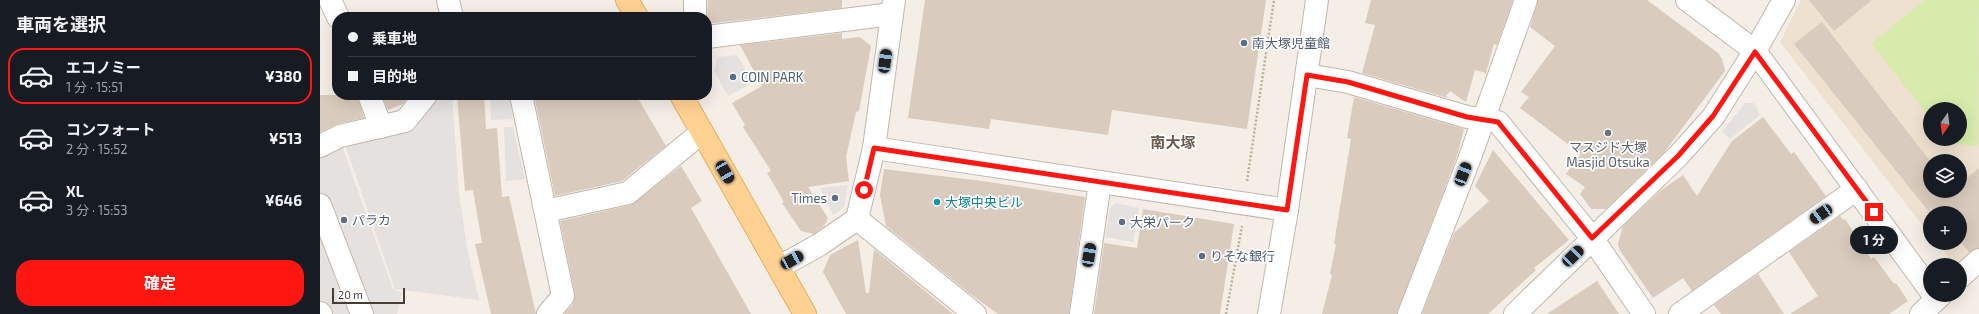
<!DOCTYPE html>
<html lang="ja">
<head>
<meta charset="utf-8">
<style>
	:root { --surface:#171b24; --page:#242831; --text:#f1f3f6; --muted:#9ea1a6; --line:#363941; --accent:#ff1611 }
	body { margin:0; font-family:"Exo 2","Noto Sans JP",sans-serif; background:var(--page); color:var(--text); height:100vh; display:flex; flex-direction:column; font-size:15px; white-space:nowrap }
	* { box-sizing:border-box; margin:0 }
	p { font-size:13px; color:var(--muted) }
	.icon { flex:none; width:22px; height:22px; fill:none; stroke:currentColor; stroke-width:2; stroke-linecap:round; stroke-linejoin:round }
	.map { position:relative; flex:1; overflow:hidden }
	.side { display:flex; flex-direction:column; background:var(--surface); width:320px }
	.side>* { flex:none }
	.hud { position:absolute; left:12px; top:12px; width:380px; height:88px; border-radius:16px; box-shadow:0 4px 16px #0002; display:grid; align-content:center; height:88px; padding:0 16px; background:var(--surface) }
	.needle { width:26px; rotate:194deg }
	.controls { position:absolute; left:1603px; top:102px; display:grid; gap:8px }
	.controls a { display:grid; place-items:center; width:44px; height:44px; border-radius:50%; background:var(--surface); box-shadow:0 4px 16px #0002; font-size:20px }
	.scale { position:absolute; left:12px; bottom:10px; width:73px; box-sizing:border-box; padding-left:4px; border:2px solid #473d35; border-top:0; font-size:11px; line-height:14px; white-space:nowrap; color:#473d35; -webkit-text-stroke:3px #fff; paint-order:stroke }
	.end { position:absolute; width:18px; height:18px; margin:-9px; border:5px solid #ff1611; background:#fff; box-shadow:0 0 0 2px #fff }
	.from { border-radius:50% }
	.bubble { position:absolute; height:28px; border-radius:14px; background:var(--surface); box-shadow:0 4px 16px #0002; font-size:13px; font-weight:700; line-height:28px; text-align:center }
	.car { position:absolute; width:12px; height:24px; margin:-12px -6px; border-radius:5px; box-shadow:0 0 3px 1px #0007; background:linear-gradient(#222 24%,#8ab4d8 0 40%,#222 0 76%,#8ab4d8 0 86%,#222 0) }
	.hud b { display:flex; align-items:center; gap:14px; height:38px; font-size:15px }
	.hud b+b { border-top:1px solid var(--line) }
	.hud i { width:10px; height:10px; background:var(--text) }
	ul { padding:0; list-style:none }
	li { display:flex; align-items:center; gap:12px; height:56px; margin:0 8px 6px; padding:0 8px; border:2px solid transparent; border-radius:16px }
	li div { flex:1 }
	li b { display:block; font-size:15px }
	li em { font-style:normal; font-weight:700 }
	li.current { border-color:var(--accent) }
	li>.icon { width:36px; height:36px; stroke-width:1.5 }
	h2 { padding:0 16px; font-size:18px; line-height:48px }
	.action { display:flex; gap:8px; margin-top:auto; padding:8px 16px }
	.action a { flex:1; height:46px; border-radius:16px; background:var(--accent); color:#fff; font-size:16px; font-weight:700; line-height:46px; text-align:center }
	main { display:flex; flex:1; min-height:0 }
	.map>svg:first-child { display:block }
	.education { fill:#eee1cf; fill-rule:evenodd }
	.green { fill:#d7ebac }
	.parking { fill:#e4e1de }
	.building { fill:#d9cbbd }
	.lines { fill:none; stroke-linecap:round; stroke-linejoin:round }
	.minor-casing { stroke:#c3b7ab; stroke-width:24 }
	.major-casing { stroke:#eaad5d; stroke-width:24 }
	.path { stroke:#c2ae98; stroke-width:2.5; stroke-dasharray:2 2; stroke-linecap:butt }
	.minor { stroke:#fff; stroke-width:22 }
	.major { stroke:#ffd293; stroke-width:22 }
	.route { stroke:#ff1611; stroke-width:5 }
	.service-dot { fill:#5c6f8a; stroke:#fff; stroke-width:1.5 }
	.worship-dot { fill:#6b7280; stroke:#fff; stroke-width:1.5 }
	.culture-dot { fill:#0f9aa8; stroke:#fff; stroke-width:1.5 }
	.labels { text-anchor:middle; stroke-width:3.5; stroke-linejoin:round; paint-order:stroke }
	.service-label { font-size:13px; fill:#4e5e75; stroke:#fff; text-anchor:start }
	.worship-label { font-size:13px; fill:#5b616d; stroke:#fff }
	.culture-label { font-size:13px; fill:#0d838f; stroke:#fff; text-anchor:start }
	.quarter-label { font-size:15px; font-weight:bold; fill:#6a5a4b; stroke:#fff }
</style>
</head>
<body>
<main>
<section class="side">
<h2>車両を選択</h2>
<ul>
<li class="current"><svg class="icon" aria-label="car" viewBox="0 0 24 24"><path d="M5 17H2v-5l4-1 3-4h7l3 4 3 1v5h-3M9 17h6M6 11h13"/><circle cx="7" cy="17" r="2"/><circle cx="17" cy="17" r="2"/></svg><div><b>エコノミー</b><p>1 分 · 15:51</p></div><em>¥380</em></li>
<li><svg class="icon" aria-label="car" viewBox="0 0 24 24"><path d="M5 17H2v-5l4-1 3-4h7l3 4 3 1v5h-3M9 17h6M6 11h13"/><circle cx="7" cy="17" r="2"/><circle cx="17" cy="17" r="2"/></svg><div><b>コンフォート</b><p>2 分 · 15:52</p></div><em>¥513</em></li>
<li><svg class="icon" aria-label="car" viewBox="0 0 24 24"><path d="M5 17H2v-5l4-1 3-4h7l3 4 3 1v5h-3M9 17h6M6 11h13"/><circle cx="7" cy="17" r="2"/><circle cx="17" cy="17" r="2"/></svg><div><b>XL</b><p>3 分 · 15:53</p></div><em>¥646</em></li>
</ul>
<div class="action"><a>確定</a></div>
</section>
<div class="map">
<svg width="1659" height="314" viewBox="0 0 1659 314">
	<rect width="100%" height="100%" fill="#f4eee6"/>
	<path class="education" d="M 1481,0 L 1659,0 L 1659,245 L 1636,265 L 1634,265 L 1617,243 L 1640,243 L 1640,213 L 1610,213 L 1610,235 L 1460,42 ZM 1610,109 L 1640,109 L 1640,139 L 1610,139 ZM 1610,161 L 1640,161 L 1640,191 L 1610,191 Z"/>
	<polygon class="green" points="1605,0 1659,0 1658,146 1630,143 1627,139 1640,139 1640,109 1610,109 1610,118 1551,43"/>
	<g class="parking">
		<polygon points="417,55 433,83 408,96 394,71 398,57"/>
		<polygon points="112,95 132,95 139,193 147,248 159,300 75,289 24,142"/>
		<polygon points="170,95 189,95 193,119 171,120"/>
		<polygon points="1425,103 1434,103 1440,115 1410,139 1402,132"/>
		<polygon points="184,127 193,127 205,179 186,181"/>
		<polygon points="21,143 73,289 82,293 77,314 14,314 0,303 0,151"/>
		<polygon points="528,185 524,207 513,215 500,188"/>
		<polygon points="796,203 819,208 813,242 785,237 790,208"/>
	</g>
	<g class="building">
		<polygon points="388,0 522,0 522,8 387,24"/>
		<polygon points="605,0 946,0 927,129 792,110 788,135 671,119 669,129 588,118"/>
		<polygon points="1051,0 1193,0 1177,45 1174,44 1166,73 1155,70 1146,102 1130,91 1126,96 1128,98 1042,73 1055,25 1045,23"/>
		<polygon points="1218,0 1327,0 1398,53 1402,59 1405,71 1343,154 1286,209 1271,209 1260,194 1265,187 1246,174 1261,154 1200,108 1209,97 1201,92 1235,46 1210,27"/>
		<polygon points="1489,0 1552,0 1514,31"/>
		<polygon points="1502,22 1610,161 1610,191 1640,191 1640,184 1659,168 1659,248 1649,252 1640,241 1640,213 1615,213 1610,207 1610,213 1474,44"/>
		<polygon points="522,33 522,39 540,37 551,46 539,111 536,112 526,157 529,181 488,187 508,218 504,226 494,234 481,231 462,203 464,202 447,173 451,171 423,127 425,125 412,103 442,86 420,45"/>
		<polygon points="0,95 37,95 44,118 17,124 0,132"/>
		<polygon points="62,95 90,95 83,104 68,110"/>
		<polygon points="137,95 164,95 166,129 177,128 182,197 189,196 216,314 171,314 155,244 162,243 153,190 145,191"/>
		<polygon points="214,95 316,95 346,146 302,181 235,196"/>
		<polygon points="1034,97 1144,129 1137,156 1077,314 1002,314 1012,275 1010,274 1016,244 1014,244 1031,139 1027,138"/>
		<polygon points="1443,117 1471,154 1474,152 1506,196 1372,291 1363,278 1333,298 1299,249 1298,243 1303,226 1340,191 1363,175 1377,196 1412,141"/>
		<polygon points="1173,150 1249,240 1214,268 1216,270 1168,314 1102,314 1134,233 1169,201 1155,186"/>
		<polygon points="361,166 382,201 371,208 431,314 244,314 253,304 255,294 240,221 311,205"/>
		<polygon points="564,169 662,181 765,197 749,314 678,314 649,293 566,226 560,195"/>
		<polygon points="823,209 914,224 900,314 774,314 784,243 817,248"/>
		<polygon points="1520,216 1523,220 1525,219 1551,259 1554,257 1574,284 1576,283 1588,301 1569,314 1470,314 1498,296 1469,252"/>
		<polygon points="538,240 546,293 549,293 554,249 633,314 526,314 503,272 510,255"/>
		<polygon points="1438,274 1464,314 1401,314 1394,305"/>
		<polygon points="1277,281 1299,314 1227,314"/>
	</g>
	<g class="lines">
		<defs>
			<g id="minor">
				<polyline points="10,0 18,17"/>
				<polyline points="128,0 132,17"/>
				<polyline points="375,0 375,17"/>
				<polyline points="1367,0 1435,51 1610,290"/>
				<polyline points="387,37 572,14"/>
				<polyline points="987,75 1028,82 1147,117 1178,122 1272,238 1324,314"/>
				<polyline points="49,95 61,127"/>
				<polyline points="201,95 243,296 228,314"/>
				<polyline points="0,146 20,136 85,121 106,95"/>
				<polyline points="554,148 967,210"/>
				<polyline points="0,205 42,314"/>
				<polyline points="226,211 308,193 382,132"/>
				<polyline points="537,219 655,314"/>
				<polyline points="459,267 499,245 537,219 554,148 574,0"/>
				<polyline points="1640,277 1659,260"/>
				<polyline points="0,313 1,314"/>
				<polyline points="761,314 780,182"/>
				<polyline points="949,314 967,210 997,0"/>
				<polyline points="1089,314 1149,160 1206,0"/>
				<polyline points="1195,314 1358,156 1393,117 1435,51 1464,0"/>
				<polyline points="1360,314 1537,189"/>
				<polyline points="1601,314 1621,295"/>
			</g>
			<g id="major">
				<polyline points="307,0 317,17"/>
				<polyline points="361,95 485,314"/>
			</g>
		</defs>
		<use href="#minor" class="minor-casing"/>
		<use href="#major" class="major-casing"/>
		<g class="path">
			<polyline points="927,181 954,0"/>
			<polyline points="906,314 922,226"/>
		</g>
		<use href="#minor" class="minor"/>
		<use href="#major" class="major"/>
	</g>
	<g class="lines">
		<polyline class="route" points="544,190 554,148 967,210 987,75 1028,82 1147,117 1178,122 1272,238 1358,156 1393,116 1435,52 1554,212"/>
	</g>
	<g class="service-dot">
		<circle cx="924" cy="43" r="4"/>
		<circle cx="413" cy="77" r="4"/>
		<circle cx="515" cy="198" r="4"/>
		<circle cx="24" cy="220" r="4"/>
		<circle cx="802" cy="222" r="4"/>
		<circle cx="882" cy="256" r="4"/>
	</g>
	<circle class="worship-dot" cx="1288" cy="133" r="4"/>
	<circle class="culture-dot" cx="617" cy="202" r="4"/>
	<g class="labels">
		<g class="service-label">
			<text x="932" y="48">南大塚児童館</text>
			<text x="421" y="82">COIN PARK</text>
			<text x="507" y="203" text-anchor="end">Times</text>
			<text x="32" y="225">パラカ</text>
			<text x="810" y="227">大栄パーク</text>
			<text x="890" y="261">りそな銀行</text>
		</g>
		<g class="worship-label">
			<text x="1288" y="152">マスジド大塚<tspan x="1288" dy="15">Masjid Otsuka</tspan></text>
		</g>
		<g class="culture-label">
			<text x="625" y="207">大塚中央ビル</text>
		</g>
		<g class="quarter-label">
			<text x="853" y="148">南大塚</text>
		</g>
	</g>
</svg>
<div class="controls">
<a><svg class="needle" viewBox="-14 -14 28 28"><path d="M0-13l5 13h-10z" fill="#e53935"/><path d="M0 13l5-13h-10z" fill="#9ea1a6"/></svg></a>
<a><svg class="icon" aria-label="layers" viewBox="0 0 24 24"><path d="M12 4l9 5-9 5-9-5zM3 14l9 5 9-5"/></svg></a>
<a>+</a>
<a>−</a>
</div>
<div class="scale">20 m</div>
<i class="end from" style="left:544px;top:190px"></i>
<i class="end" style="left:1554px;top:212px"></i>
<div class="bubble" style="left:1530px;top:226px;width:48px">1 分</div>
<i class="car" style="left:565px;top:61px;rotate:8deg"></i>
<i class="car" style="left:405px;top:172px;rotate:150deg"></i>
<i class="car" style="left:1143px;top:174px;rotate:21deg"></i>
<i class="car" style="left:1501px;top:214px;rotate:235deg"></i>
<i class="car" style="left:769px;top:255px;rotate:9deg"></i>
<i class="car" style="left:1253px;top:256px;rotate:46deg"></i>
<i class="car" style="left:472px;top:260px;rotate:61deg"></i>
<div class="hud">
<b><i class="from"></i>乗車地</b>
<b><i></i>目的地</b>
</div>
</div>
</main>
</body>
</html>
